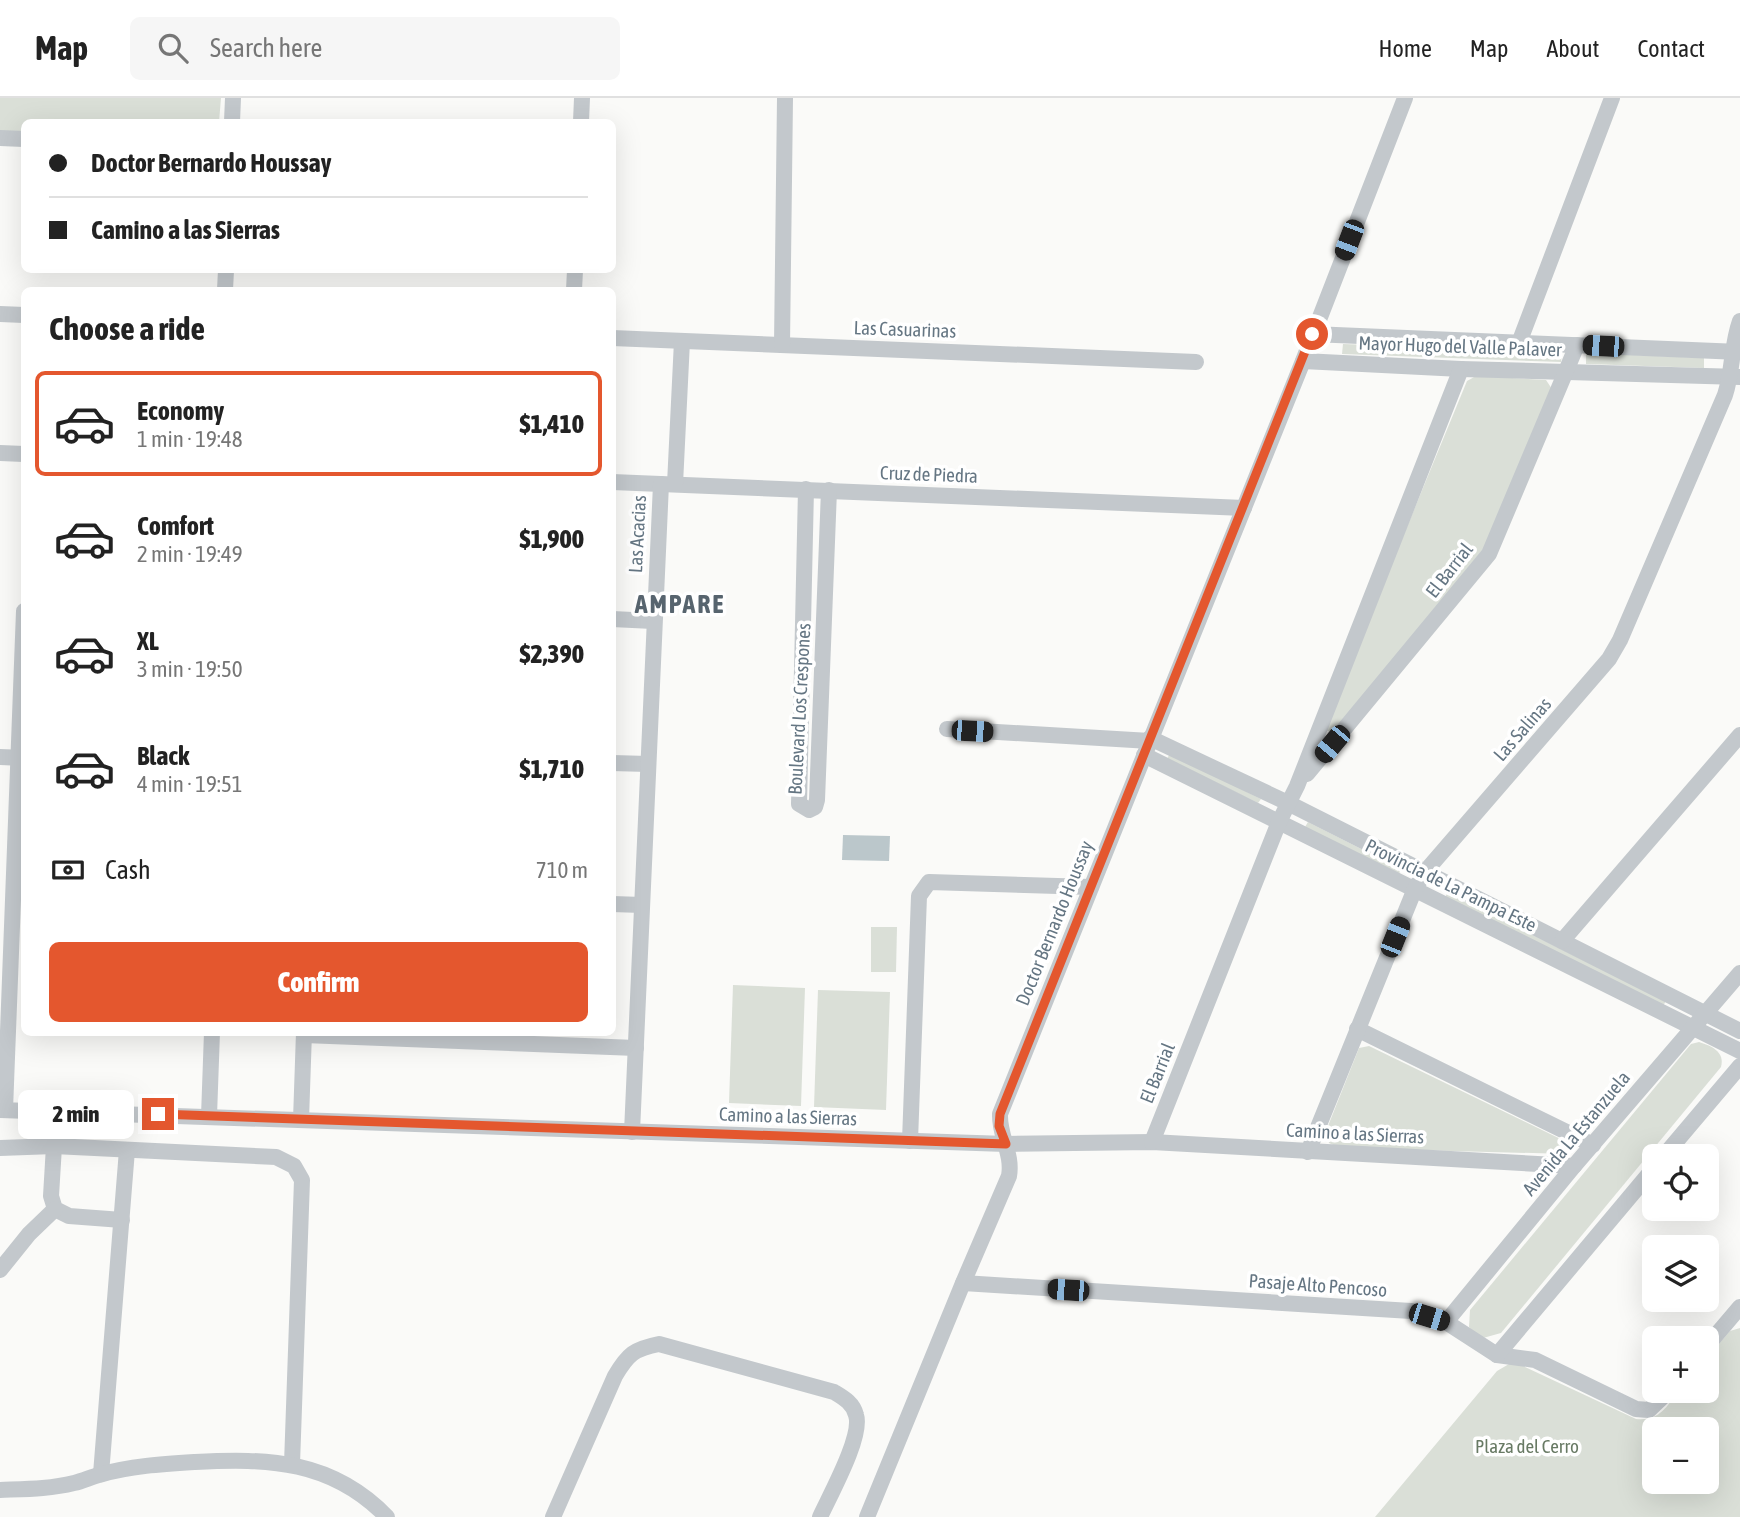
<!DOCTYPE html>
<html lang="en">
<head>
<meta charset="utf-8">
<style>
	:root { --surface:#fff; --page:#f6f6f6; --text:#222; --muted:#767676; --line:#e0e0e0; --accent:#e4572e }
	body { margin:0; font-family:"Asap Condensed",sans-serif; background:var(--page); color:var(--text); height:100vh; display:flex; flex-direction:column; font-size:26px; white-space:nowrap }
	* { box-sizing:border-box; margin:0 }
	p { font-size:23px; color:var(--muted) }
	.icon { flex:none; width:38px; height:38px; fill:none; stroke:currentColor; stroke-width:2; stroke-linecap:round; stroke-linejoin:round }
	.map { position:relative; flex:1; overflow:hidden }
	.panel { position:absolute; left:21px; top:189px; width:595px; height:749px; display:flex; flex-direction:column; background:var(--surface); border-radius:10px; box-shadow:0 7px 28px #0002 }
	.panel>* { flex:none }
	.hud { position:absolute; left:21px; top:21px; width:595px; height:154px; border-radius:10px; box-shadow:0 7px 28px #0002; display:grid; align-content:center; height:154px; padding:0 28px; background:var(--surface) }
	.buttons { position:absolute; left:1642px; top:1046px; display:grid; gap:14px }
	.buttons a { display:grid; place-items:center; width:77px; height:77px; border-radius:10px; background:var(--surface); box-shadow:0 7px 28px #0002; font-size:35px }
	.end { position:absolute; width:32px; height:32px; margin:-16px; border:9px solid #e4572e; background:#fff; box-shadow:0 0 0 4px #fff }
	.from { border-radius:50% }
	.bubble { position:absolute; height:49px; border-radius:10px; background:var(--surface); box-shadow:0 7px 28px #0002; font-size:23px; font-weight:800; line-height:49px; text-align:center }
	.car { position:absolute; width:21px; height:42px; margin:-21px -10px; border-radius:9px; box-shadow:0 0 5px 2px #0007; background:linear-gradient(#222 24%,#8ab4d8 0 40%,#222 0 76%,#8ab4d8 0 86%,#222 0) }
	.hud b { display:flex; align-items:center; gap:24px; height:66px; font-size:26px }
	.hud b+b { border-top:2px solid var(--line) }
	.hud i { width:18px; height:18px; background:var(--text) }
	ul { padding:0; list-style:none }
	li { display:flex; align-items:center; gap:21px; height:105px; margin:0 14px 10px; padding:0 14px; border:4px solid transparent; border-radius:10px }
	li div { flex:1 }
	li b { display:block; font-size:26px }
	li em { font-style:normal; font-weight:800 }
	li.on { border-color:var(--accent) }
	li>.icon { width:63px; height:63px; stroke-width:1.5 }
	h2 { padding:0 28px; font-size:32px; line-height:84px }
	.pay { display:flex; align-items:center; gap:18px; height:77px; padding:0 28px; font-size:26px }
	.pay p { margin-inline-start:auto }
	.cta { display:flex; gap:14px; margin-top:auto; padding:14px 28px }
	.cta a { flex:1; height:80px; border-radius:10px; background:var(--accent); color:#fff; font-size:28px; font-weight:800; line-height:80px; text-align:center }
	header { display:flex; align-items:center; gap:42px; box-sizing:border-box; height:98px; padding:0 35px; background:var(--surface); border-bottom:2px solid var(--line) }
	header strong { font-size:33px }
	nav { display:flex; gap:38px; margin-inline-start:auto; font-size:24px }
	.search { width:490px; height:63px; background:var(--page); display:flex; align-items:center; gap:18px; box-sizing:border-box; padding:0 24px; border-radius:10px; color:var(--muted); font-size:26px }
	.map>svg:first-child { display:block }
	.green { fill:#dadfd7; fill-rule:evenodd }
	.water { fill:#bbc7cb }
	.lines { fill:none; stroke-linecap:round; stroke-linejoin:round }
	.minor { stroke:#c3c8cc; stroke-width:16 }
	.route { stroke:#e4572e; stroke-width:9 }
	.labels { text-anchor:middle; stroke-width:7; stroke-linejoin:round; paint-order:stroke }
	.street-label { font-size:19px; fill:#657683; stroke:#fff }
	.park-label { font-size:19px; fill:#687a64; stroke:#fff }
	.district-label { font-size:26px; font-weight:bold; letter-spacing:2px; fill:#57646e; stroke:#fff }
</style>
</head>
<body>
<header>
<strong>Map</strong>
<div class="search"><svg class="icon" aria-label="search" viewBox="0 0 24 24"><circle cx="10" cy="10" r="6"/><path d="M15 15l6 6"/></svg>Search here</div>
<nav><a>Home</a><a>Map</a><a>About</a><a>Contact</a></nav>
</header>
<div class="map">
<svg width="1740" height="1419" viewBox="0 0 1740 1419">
	<rect width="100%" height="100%" fill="#fafaf8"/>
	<g class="green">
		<polygon points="0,0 221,0 219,24 24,24 24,34 0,33"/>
		<polygon points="1343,246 1562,254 1561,264 1342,256"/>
		<polygon points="1586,255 1704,260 1704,270 1586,266"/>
		<polygon points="1476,278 1546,282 1552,291 1487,447 1334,633 1327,633 1325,628 1467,283"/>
		<polygon points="1170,655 1261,701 1258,705 1167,661"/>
		<polygon points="1308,724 1401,771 1399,776 1305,729"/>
		<polygon points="1447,795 1666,903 1663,908 1445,800"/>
		<polygon points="871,829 897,829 896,874 871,874"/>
		<polygon points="733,887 805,890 801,1008 729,1005"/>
		<polygon points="818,892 890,894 886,1012 814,1009"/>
		<path d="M 1699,944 C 1712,948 1725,954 1721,969 L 1501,1235 L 1483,1240 L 1475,1237 L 1469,1229 L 1470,1212 L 1691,946 Z"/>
		<polygon points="1369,948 1575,1048 1568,1056 1340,1050 1329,1045 1326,1033 1359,950"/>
		<path d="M 1740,1230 L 1740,1419 L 1375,1419 L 1497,1273 L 1509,1266 L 1521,1267 L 1636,1321 C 1660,1323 1665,1310 1679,1293 L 1706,1293 L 1706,1261 L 1730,1233 ZM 1654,1332 L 1706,1332 L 1706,1384 L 1654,1384 Z"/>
	</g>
	<polygon class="water" points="843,737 890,738 889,763 842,762"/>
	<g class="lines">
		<g class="minor">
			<polyline points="232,24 233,0"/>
			<polyline points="581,24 582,0"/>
			<polyline points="0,40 24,41"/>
			<polyline points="225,192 226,172"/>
			<polyline points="574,192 575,172"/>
			<polyline points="0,216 24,217"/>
			<polyline points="1312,236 1740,254"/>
			<polyline points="612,240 1196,264"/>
			<polyline points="1519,245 1612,0"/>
			<polyline points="782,247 785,0"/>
			<polyline points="1303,263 1461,271 1740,279"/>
			<polyline points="0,355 24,356"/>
			<polyline points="612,384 1244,410"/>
			<polyline points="675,386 682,243"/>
			<polyline points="806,391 799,706 809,712 815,709 817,702 829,392"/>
			<polyline points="612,521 653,523"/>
			<polyline points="947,631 1150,643"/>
			<polyline points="1150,640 1288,705 1740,933"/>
			<polyline points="1144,657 1740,953"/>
			<polyline points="0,659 24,660"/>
			<polyline points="612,665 648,666"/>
			<polyline points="1307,676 1489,456 1577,247"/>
			<polyline points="612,806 642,807"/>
			<polyline points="1562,843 1740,637"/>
			<polyline points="1357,931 1593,1047"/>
			<polyline points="304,937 636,950"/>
			<polyline points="0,1012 1006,1046 1152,1044 1574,1068"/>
			<polyline points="5,1012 24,513"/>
			<polyline points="209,1018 212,934"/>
			<polyline points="301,1022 304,934"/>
			<polyline points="632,1034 661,386"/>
			<polyline points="910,1043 919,798 929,784 1091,789"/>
			<polyline points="1152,1044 1279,724 1297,688 1461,271"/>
			<polyline points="54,1048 51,1098 55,1111 69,1118 122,1122"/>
			<polyline points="0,1050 54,1048 276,1059 294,1068 302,1082 292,1366"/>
			<path d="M 1308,1054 L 1414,793 L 1424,775 L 1609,561 L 1620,542 L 1725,297 C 1733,273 1731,248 1740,223"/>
			<polyline points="1663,1059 1740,968"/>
			<polyline points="0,1172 29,1136 55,1111"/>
			<polyline points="963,1185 1411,1213 1446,1224 1497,1257 1535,1262 1636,1311 1649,1312 1669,1293"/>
			<polyline points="1446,1224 1574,1068 1740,875"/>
			<polyline points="1706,1249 1740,1209"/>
			<polyline points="1497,1257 1654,1070"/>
			<polyline points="101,1376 127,1052"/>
			<path d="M 0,1392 C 25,1391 50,1391 74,1385 C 83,1383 91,1379 99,1377 C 130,1368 163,1366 195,1364 C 268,1360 332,1362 387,1419"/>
			<path d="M 553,1419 L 615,1278 C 628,1256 634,1251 659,1246 L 834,1294 C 844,1300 853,1305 856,1317 C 863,1338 830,1397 820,1419"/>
			<path d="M 867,1419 L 963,1185 L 1009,1078 C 1013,1056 999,1038 1000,1016 L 1303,263 L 1405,0"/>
		</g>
	</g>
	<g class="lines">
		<polyline class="route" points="158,1016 1006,1046 999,1028 1000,1016 1312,236"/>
	</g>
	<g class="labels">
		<g class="street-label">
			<text transform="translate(905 231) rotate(2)" y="7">Las Casuarinas</text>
			<text transform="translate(1460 248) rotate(2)" y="7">Mayor Hugo del Valle Palaver</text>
			<text transform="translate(929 376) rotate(2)" y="7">Cruz de Piedra</text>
			<text transform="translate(637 436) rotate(-87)" y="7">Las Acacias</text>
			<text transform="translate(1449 472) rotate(-52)" y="7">El Barrial</text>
			<text transform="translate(799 611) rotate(-87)" y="7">Boulevard Los Crespones</text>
			<text transform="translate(1522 631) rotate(-49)" y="7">Las Salinas</text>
			<text transform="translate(1451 787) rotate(26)" y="7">Provincia de La Pampa Este</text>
			<text transform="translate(1054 825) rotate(-68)" y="7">Doctor Bernardo Houssay</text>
			<text transform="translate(1157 975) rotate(-68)" y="7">El Barrial</text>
			<text transform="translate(788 1018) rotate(2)" y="7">Camino a las Sierras</text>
			<text transform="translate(1355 1035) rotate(3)" y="7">Camino a las Sierras</text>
			<text transform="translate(1576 1035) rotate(-50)" y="7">Avenida La Estanzuela</text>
			<text transform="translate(1318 1187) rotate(4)" y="7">Pasaje Alto Pencoso</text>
		</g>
		<g class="park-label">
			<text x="1527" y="1355">Plaza del Cerro</text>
		</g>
		<g class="district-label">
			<text x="680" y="515">AMPARE</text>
		</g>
	</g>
</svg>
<div class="buttons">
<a><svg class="icon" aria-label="locate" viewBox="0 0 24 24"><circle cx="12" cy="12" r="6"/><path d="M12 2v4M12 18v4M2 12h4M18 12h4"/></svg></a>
<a><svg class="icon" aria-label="layers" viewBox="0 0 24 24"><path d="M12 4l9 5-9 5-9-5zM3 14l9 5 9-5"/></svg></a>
<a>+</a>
<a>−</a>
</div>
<i class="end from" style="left:1312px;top:236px"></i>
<i class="end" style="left:158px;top:1016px"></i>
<div class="bubble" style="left:18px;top:992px;width:116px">2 min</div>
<i class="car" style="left:1349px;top:142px;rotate:201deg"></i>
<i class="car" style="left:1603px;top:248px;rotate:273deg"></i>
<i class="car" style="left:972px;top:633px;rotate:93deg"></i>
<i class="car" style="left:1332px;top:646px;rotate:220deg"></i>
<i class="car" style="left:1395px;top:839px;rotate:22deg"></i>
<i class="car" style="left:1068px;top:1192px;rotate:274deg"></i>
<i class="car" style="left:1429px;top:1219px;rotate:107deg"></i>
<div class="hud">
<b><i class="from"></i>Doctor Bernardo Houssay</b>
<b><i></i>Camino a las Sierras</b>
</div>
<section class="panel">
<h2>Choose a ride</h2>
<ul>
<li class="on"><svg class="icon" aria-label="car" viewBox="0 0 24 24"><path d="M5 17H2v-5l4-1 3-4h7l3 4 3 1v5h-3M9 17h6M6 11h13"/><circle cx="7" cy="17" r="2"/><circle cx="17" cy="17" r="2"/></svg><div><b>Economy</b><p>1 min · 19:48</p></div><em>$1,410</em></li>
<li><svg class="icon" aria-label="car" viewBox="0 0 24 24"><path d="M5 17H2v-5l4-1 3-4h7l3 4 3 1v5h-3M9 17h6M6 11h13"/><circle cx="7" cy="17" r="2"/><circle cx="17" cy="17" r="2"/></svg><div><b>Comfort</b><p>2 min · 19:49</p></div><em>$1,900</em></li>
<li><svg class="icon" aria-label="car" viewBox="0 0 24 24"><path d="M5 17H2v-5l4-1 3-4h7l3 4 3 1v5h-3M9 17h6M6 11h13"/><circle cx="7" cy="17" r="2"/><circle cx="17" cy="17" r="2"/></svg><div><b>XL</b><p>3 min · 19:50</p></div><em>$2,390</em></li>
<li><svg class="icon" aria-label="car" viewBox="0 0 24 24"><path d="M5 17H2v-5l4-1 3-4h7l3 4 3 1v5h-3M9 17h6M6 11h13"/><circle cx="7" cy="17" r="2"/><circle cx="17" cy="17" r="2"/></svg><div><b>Black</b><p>4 min · 19:51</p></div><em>$1,710</em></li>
</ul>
<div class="pay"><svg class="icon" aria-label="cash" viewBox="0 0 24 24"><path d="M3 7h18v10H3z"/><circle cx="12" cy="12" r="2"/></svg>Cash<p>710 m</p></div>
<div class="cta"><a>Confirm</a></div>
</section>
</div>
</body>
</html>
